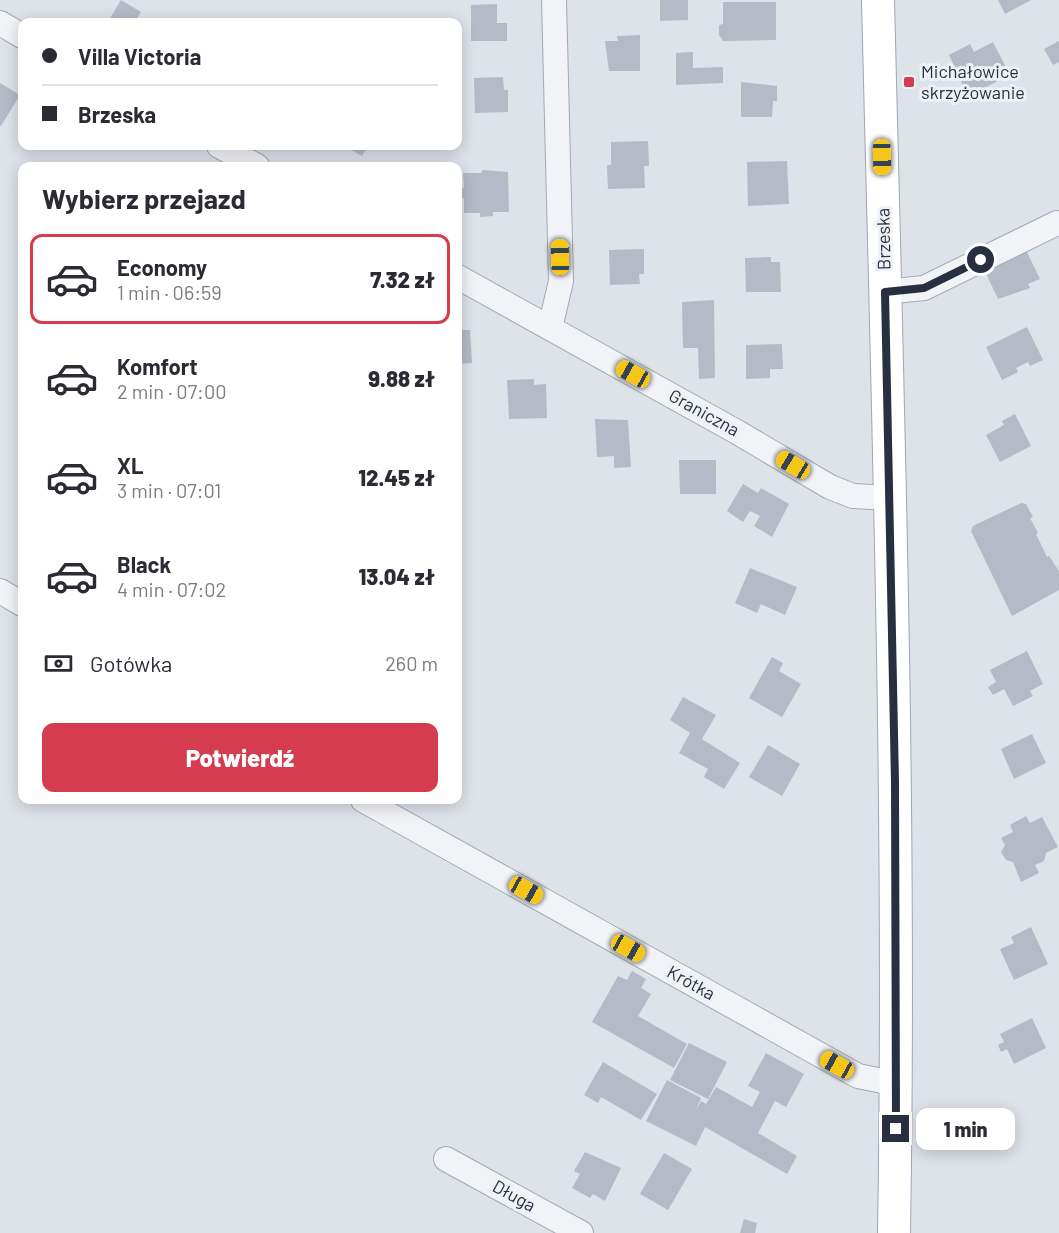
<!DOCTYPE html>
<html lang="pl">
<head>
<meta charset="utf-8">
<style>
	:root { --surface:#fff; --page:#f2f2f3; --text:#2b2b33; --muted:#7c7c81; --line:#e1e1e2; --accent:#d53c50 }
	body { margin:0; font-family:Barlow,sans-serif; background:var(--page); color:var(--text); height:100vh; display:flex; flex-direction:column; font-size:22px; white-space:nowrap }
	* { box-sizing:border-box; margin:0 }
	p { font-size:20px; color:var(--muted) }
	.icon { flex:none; width:33px; height:33px; fill:none; stroke:currentColor; stroke-width:2; stroke-linecap:round; stroke-linejoin:round }
	.map { position:relative; flex:1; overflow:hidden }
	.details { position:absolute; left:18px; top:162px; width:444px; height:642px; display:flex; flex-direction:column; background:var(--surface); border-radius:12px; box-shadow:0 3px 15px #0003 }
	.details>* { flex:none }
	.hud { position:absolute; left:18px; top:18px; width:444px; height:132px; border-radius:12px; box-shadow:0 3px 15px #0003; display:grid; align-content:center; height:132px; padding:0 24px; background:var(--surface) }
	.end { position:absolute; width:27px; height:27px; margin:-14px; border:8px solid #272f40; background:#fff; box-shadow:0 0 0 3px #fff }
	.from { border-radius:50% }
	.bubble { position:absolute; height:42px; border-radius:12px; background:var(--surface); box-shadow:0 3px 15px #0003; font-size:20px; font-weight:800; line-height:42px; text-align:center }
	.car { position:absolute; width:18px; height:36px; margin:-18px -9px; border-radius:8px; box-shadow:0 0 4px 2px #0007; background:linear-gradient(#f5c518 24%,#345 0 40%,#f5c518 0 76%,#345 0 86%,#f5c518 0) }
	.hud b { display:flex; align-items:center; gap:21px; height:57px; font-size:22px }
	.hud b+b { border-top:2px solid var(--line) }
	.hud i { width:15px; height:15px; background:var(--text) }
	ul { padding:0; list-style:none }
	li { display:flex; align-items:center; gap:18px; height:90px; margin:0 12px 9px; padding:0 12px; border:3px solid transparent; border-radius:12px }
	li div { flex:1 }
	li b { display:block; font-size:22px }
	li em { font-style:normal; font-weight:800 }
	li.on { border-color:var(--accent) }
	li>.icon { width:54px; height:54px; stroke-width:1.5 }
	h2 { padding:0 24px; font-size:27px; line-height:72px }
	.pay { display:flex; align-items:center; gap:15px; height:66px; padding:0 24px; font-size:22px }
	.pay p { margin-inline-start:auto }
	.action { display:flex; gap:12px; margin-top:auto; padding:12px 24px }
	.action a { flex:1; height:69px; border-radius:12px; background:var(--accent); color:#fff; font-size:24px; font-weight:800; line-height:69px; text-align:center }
	.map>svg:first-child { display:block }
	.building { fill:#b5bbc6 }
	.lines { fill:none; stroke-linecap:round; stroke-linejoin:round }
	.minor-casing { stroke:#a3a9b3; stroke-width:26 }
	.major-casing { stroke:#9da6b5; stroke-width:34 }
	.minor { stroke:#f1f3f7; stroke-width:24 }
	.major { stroke:#fff; stroke-width:32 }
	.route { stroke:#272f40; stroke-width:8 }
	.poi-dot { fill:#d53c50; stroke:#eef1f6; stroke-width:2 }
	.labels { text-anchor:middle; stroke-width:6; stroke-linejoin:round; paint-order:stroke }
	.poi-label { font-size:18px; fill:#272f40; stroke:#eef1f6; text-anchor:start }
	.street-label { font-size:18px; fill:#272f40; stroke:#eef1f6 }
</style>
</head>
<body>
<div class="map">
<svg width="1059" height="1233" viewBox="0 0 1059 1233">
	<rect width="100%" height="100%" fill="#dee2e9"/>
	<g class="building">
		<polygon points="121,0 141,12 135,22 109,20"/>
		<polygon points="660,0 688,0 688,20 660,21"/>
		<polygon points="998,0 1031,0 1005,14"/>
		<polygon points="723,2 776,2 776,40 723,41 719,35 719,25 723,24"/>
		<polygon points="497,4 497,23 507,23 507,41 471,41 471,5"/>
		<polygon points="640,35 640,71 609,71 605,41 618,41 617,36"/>
		<polygon points="1059,41 1059,62 1053,65 1044,49"/>
		<polygon points="993,42 1010,75 968,96 949,55 970,44 974,52"/>
		<polygon points="693,52 693,68 723,67 723,83 676,85 676,53"/>
		<polygon points="503,77 504,90 508,90 508,112 475,113 474,78"/>
		<polygon points="741,82 777,86 777,101 773,101 772,117 741,117"/>
		<polygon points="0,83 20,95 1,126 0,125"/>
		<polygon points="648,141 649,166 644,166 645,188 608,189 607,165 611,165 611,142"/>
		<polygon points="344,146 368,146 362,156"/>
		<polygon points="787,161 789,204 748,206 747,162"/>
		<polygon points="483,170 508,172 509,212 493,212 493,216 480,217 480,213 464,213 464,199 458,193 464,187 463,173 481,173"/>
		<polygon points="1023,244 1040,279 1028,284 1030,288 998,299 982,265"/>
		<polygon points="644,249 644,274 639,274 640,284 610,285 609,250"/>
		<polygon points="771,257 771,262 780,262 781,292 746,292 745,258"/>
		<polygon points="714,300 715,378 699,379 698,348 683,348 682,302"/>
		<polygon points="1027,327 1043,360 1030,366 1028,362 1016,368 1018,372 1002,380 986,347"/>
		<polygon points="458,330 470,330 472,363 458,364"/>
		<polygon points="782,344 783,369 770,369 770,378 746,379 746,345"/>
		<polygon points="534,379 534,385 546,384 547,418 509,419 507,380"/>
		<polygon points="1015,414 1031,446 1000,462 986,435 1004,425 1002,421"/>
		<polygon points="595,419 628,420 631,467 614,468 614,456 597,457"/>
		<polygon points="679,460 716,460 716,494 680,494"/>
		<polygon points="743,484 758,493 761,488 789,504 772,537 754,526 760,516 750,511 743,522 727,511"/>
		<polygon points="1021,503 1026,504 1033,517 1030,518 1038,533 1036,534 1047,557 1049,556 1059,571 1059,590 1012,616 971,531 973,526"/>
		<polygon points="750,568 797,587 785,615 761,604 757,613 735,603"/>
		<polygon points="1027,651 1043,684 1030,691 1033,696 1013,706 1004,689 993,695 988,687 996,682 990,670"/>
		<polygon points="772,657 783,663 779,671 801,684 782,717 749,698"/>
		<polygon points="683,697 716,715 702,739 740,763 724,789 704,777 708,769 679,753 690,733 670,720"/>
		<polygon points="1032,734 1046,763 1014,779 1001,749"/>
		<polygon points="768,745 800,764 782,796 749,777"/>
		<polygon points="1026,816 1030,823 1042,817 1058,847 1046,853 1044,861 1035,865 1039,873 1021,882 1013,862 1006,860 1001,852 1005,845 1001,838 1013,832 1010,825"/>
		<polygon points="1031,927 1048,964 1014,980 1000,949 1014,943 1011,937"/>
		<polygon points="632,971 646,979 641,988 651,994 638,1016 687,1044 674,1068 592,1022 618,976 627,980"/>
		<polygon points="1032,1018 1046,1048 1014,1064 1007,1049 1001,1052 998,1045 1004,1042 1000,1034"/>
		<polygon points="689,1043 727,1062 708,1099 670,1080"/>
		<polygon points="766,1053 804,1074 786,1107 775,1101 758,1133 797,1156 787,1174 705,1127 696,1146 646,1121 667,1080 701,1098 696,1110 701,1101 706,1104 716,1087 752,1107 760,1092 748,1086"/>
		<polygon points="603,1062 657,1094 641,1120 601,1097 598,1103 584,1095"/>
		<polygon points="585,1152 621,1168 605,1201 593,1194 590,1198 572,1188 580,1174 574,1171"/>
		<polygon points="664,1153 692,1169 668,1210 640,1194"/>
		<polygon points="744,1219 757,1223 755,1233 740,1233"/>
	</g>
	<g class="lines">
		<defs>
			<g id="minor">
				<polyline points="0,23 22,36"/>
				<polyline points="219,146 257,166"/>
				<polyline points="458,277 737,432 830,487 853,496 891,498"/>
				<polyline points="885,292 924,288 1057,223"/>
				<polyline points="550,328 561,281 554,0"/>
				<polyline points="0,591 22,604"/>
				<polyline points="363,800 858,1076 897,1084"/>
				<polyline points="446,1159 581,1233"/>
			</g>
			<path id="major" d="M 878,0 C 888,411 901,822 894,1233"/>
		</defs>
		<use href="#minor" class="minor-casing"/>
		<use href="#major" class="major-casing"/>
		<use href="#minor" class="minor"/>
		<use href="#major" class="major"/>
	</g>
	<g class="lines">
		<polyline class="route" points="896,1129 895,782 885,292 924,288 981,260"/>
	</g>
	<rect class="poi-dot" x="903" y="76" width="12" height="12" rx="3"/>
	<g class="labels">
		<g class="poi-label">
			<text x="921" y="78">Michałowice<tspan x="921" dy="21">skrzyżowanie</tspan></text>
		</g>
		<g class="street-label">
			<text transform="translate(884 239) rotate(-91)" y="6">Brzeska</text>
			<text transform="translate(704 413) rotate(29)" y="6">Graniczna</text>
			<text transform="translate(691 983) rotate(29)" y="6">Krótka</text>
			<text transform="translate(514 1196) rotate(29)" y="6">Długa</text>
		</g>
	</g>
</svg>
<i class="end from" style="left:981px;top:260px"></i>
<i class="end" style="left:896px;top:1129px"></i>
<div class="bubble" style="left:916px;top:1108px;width:99px">1 min</div>
<i class="car" style="left:882px;top:157px;rotate:179deg"></i>
<i class="car" style="left:560px;top:257px;rotate:359deg"></i>
<i class="car" style="left:633px;top:374px;rotate:299deg"></i>
<i class="car" style="left:793px;top:465px;rotate:301deg"></i>
<i class="car" style="left:526px;top:890px;rotate:119deg"></i>
<i class="car" style="left:628px;top:948px;rotate:119deg"></i>
<i class="car" style="left:837px;top:1065px;rotate:299deg"></i>
<div class="hud">
<b><i class="from"></i>Villa Victoria</b>
<b><i></i>Brzeska</b>
</div>
<section class="details">
<h2>Wybierz przejazd</h2>
<ul>
<li class="on"><svg class="icon" aria-label="car" viewBox="0 0 24 24"><path d="M5 17H2v-5l4-1 3-4h7l3 4 3 1v5h-3M9 17h6M6 11h13"/><circle cx="7" cy="17" r="2"/><circle cx="17" cy="17" r="2"/></svg><div><b>Economy</b><p>1 min · 06:59</p></div><em>7.32 zł</em></li>
<li><svg class="icon" aria-label="car" viewBox="0 0 24 24"><path d="M5 17H2v-5l4-1 3-4h7l3 4 3 1v5h-3M9 17h6M6 11h13"/><circle cx="7" cy="17" r="2"/><circle cx="17" cy="17" r="2"/></svg><div><b>Komfort</b><p>2 min · 07:00</p></div><em>9.88 zł</em></li>
<li><svg class="icon" aria-label="car" viewBox="0 0 24 24"><path d="M5 17H2v-5l4-1 3-4h7l3 4 3 1v5h-3M9 17h6M6 11h13"/><circle cx="7" cy="17" r="2"/><circle cx="17" cy="17" r="2"/></svg><div><b>XL</b><p>3 min · 07:01</p></div><em>12.45 zł</em></li>
<li><svg class="icon" aria-label="car" viewBox="0 0 24 24"><path d="M5 17H2v-5l4-1 3-4h7l3 4 3 1v5h-3M9 17h6M6 11h13"/><circle cx="7" cy="17" r="2"/><circle cx="17" cy="17" r="2"/></svg><div><b>Black</b><p>4 min · 07:02</p></div><em>13.04 zł</em></li>
</ul>
<div class="pay"><svg class="icon" aria-label="cash" viewBox="0 0 24 24"><path d="M3 7h18v10H3z"/><circle cx="12" cy="12" r="2"/></svg>Gotówka<p>260 m</p></div>
<div class="action"><a>Potwierdź</a></div>
</section>
</div>
</body>
</html>
